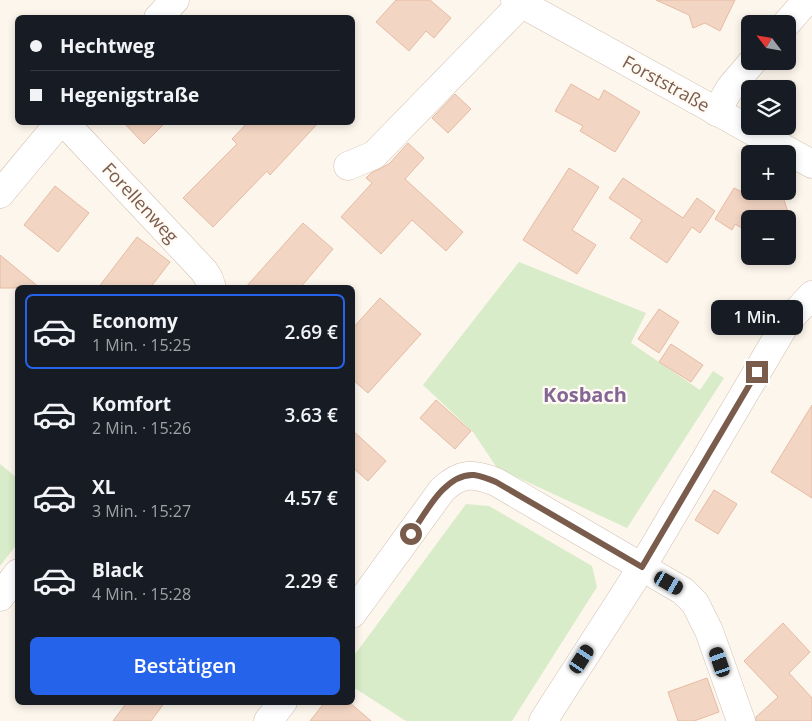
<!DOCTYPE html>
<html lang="de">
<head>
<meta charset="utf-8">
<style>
	:root { --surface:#171b24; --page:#20242c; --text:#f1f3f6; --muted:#9ea1a6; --line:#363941; --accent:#2563eb }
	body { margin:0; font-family:"Open Sans",sans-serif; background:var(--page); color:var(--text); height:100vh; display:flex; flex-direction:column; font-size:19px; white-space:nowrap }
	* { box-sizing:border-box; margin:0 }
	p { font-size:16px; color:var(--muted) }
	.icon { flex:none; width:28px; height:28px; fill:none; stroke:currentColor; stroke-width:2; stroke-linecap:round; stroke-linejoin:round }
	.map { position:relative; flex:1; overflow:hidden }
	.side { position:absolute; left:15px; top:285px; width:340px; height:420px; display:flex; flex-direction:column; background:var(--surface); border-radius:8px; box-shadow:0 2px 8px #0003 }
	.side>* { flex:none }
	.guide { position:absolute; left:15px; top:15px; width:340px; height:110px; border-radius:8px; box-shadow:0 2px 8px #0003; display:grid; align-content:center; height:110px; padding:0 15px; background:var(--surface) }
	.needle { width:32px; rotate:301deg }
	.tools { position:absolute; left:741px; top:15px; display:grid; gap:10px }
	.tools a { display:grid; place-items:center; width:55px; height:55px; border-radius:8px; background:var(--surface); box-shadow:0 2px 8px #0003; font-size:25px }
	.end { position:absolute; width:22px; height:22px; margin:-11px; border:6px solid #7a5c4d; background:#fff; box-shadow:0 0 0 2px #fff }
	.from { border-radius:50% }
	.bubble { position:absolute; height:35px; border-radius:8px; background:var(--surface); box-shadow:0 2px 8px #0003; font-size:16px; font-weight:600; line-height:35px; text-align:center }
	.car { position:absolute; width:15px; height:30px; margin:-15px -8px; border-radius:6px; box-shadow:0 0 4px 1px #0007; background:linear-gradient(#222 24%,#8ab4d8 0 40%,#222 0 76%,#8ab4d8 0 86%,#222 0) }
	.guide b { display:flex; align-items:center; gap:18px; height:48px; font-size:19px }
	.guide b+b { border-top:1px solid var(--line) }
	.guide i { width:12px; height:12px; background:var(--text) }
	ul { padding:9px 0 0; list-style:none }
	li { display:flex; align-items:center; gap:15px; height:75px; margin:0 10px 8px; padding:0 5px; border:2px solid transparent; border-radius:8px }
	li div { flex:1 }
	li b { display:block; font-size:19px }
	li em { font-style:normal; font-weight:600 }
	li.active { border-color:var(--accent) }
	li>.icon { width:45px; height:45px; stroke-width:1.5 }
	.action { display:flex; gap:10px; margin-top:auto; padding:10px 15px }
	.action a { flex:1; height:58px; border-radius:8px; background:var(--accent); color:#fff; font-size:20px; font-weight:600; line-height:58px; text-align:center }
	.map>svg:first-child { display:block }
	.green { fill:#d8ecc9 }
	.building { fill:#f3d5c3; stroke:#e6bba3 }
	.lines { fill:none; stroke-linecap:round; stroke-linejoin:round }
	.minor-casing { stroke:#d1beb0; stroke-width:29 }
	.minor { stroke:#fff; stroke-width:28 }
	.route { stroke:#7a5c4d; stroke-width:6 }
	.labels { text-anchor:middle; stroke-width:4.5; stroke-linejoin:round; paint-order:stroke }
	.street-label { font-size:18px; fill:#7a5c4d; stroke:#fffaf3 }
	.quarter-label { font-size:20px; font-weight:bold; fill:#846695; stroke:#fffaf3 }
</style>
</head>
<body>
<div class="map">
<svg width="812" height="721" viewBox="0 0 812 721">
	<rect width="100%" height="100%" fill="#fdf6ec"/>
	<g class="green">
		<polygon points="519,262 646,313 631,343 700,390 713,371 724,378 627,528 497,468 473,432 423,385"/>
		<polygon points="0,464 17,478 17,544 0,566"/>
		<polygon points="466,504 489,506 592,566 597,587 512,721 406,721 353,687 353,657"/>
	</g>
	<g class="building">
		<polygon points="396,0 430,0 451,18 434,38 426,31 409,51 376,22"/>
		<polygon points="656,0 735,0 720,31 705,23 693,28 689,15"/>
		<polygon points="571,84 599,100 604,90 640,112 615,152 580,131 583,126 555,111"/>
		<polygon points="455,94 471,109 448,133 432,118"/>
		<polygon points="123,122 166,122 144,144"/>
		<polygon points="248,122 319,122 270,175 267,171 213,227 183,198 237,144 232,139"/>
		<polygon points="408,143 424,158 405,179 463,232 446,251 412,220 381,254 341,217 372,183 366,178 371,173 389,164"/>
		<polygon points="569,168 599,187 572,230 596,245 577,274 523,240"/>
		<polygon points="623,178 683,218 697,198 715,211 700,233 692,227 667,263 630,238 642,220 609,198"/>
		<polygon points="55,186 89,213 58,252 24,225"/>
		<polygon points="734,188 740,191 777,191 782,194 788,212 769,215 767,219 750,219 750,233 735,224 732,230 715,219"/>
		<polygon points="303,223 333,249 300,288 245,288"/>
		<polygon points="137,237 170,262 150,288 98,288"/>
		<polygon points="0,255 40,288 0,288"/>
		<polygon points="380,298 421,334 368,393 352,379 352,329"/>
		<polygon points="659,309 679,322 659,353 638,339"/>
		<polygon points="671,344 703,365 691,382 659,362"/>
		<polygon points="436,400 471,431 455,449 420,418"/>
		<polygon points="812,405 812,498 771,472"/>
		<polygon points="352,430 386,461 368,481 352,467"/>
		<polygon points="714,490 737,504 718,534 695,520"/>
		<polygon points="783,623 810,652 789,673 812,698 812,721 756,721 756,717 778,697 744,661"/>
		<polygon points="707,678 719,712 694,721 678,721 668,692"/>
		<polygon points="127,702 165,702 151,721 113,721"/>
		<polygon points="325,702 349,702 371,721 310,721"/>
	</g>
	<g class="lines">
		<defs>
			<g id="minor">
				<polyline points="515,0 812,164"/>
				<polyline points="158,18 175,0"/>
				<polyline points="786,24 807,0"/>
				<polyline points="716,112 730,88 753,61"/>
				<polyline points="64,122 204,271 209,279 212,288"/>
				<polyline points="348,166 374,155 521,4"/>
				<polyline points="0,194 60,122"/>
				<polyline points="0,597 18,573"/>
				<path d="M 352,614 L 442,490 C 461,472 473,473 496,482 L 683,591 L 695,603 L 709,631 L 741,721"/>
				<polyline points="268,721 283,702"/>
				<polyline points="543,721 642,567 786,323 812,295"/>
			</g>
		</defs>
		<use href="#minor" class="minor-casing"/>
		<use href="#minor" class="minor"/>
	</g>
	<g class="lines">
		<path class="route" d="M 411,534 C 425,514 445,473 474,475 C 481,476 489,479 496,482 L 642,567 L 757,372"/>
	</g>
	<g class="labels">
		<g class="street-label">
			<text transform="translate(666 84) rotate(29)" y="6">Forststraße</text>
			<text transform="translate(140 203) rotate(47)" y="6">Forellenweg</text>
		</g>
		<g class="quarter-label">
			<text x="585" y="402">Kosbach</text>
		</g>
	</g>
</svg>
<div class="tools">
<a><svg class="needle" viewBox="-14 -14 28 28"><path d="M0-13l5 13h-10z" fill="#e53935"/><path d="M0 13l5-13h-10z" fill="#9ea1a6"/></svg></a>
<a><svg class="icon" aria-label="layers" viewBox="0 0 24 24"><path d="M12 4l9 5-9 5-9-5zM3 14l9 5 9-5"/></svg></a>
<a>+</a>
<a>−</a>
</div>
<i class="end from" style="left:411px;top:534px"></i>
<i class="end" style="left:757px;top:372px"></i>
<div class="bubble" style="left:711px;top:300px;width:92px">1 Min.</div>
<i class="car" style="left:669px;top:583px;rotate:120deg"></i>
<i class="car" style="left:582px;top:659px;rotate:33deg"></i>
<i class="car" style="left:720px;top:662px;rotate:341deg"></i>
<div class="guide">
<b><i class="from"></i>Hechtweg</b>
<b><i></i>Hegenigstraße</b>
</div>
<section class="side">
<ul>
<li class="active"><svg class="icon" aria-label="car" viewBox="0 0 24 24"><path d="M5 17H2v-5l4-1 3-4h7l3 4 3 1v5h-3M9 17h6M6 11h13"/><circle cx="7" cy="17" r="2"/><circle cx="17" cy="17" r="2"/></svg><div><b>Economy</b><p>1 Min. · 15:25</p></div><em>2.69 €</em></li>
<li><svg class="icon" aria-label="car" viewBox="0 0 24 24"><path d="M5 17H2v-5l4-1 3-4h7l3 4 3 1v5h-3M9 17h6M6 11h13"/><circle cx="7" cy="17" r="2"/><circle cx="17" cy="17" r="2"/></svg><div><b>Komfort</b><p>2 Min. · 15:26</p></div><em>3.63 €</em></li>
<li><svg class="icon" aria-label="car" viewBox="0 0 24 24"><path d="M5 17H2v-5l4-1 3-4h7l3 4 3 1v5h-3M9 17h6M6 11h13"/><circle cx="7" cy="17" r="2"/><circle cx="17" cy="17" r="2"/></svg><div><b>XL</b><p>3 Min. · 15:27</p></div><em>4.57 €</em></li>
<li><svg class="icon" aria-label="car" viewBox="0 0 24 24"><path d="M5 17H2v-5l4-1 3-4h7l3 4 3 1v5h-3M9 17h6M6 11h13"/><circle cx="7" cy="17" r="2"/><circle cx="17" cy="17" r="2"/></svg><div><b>Black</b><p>4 Min. · 15:28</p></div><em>2.29 €</em></li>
</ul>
<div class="action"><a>Bestätigen</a></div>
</section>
</div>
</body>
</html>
